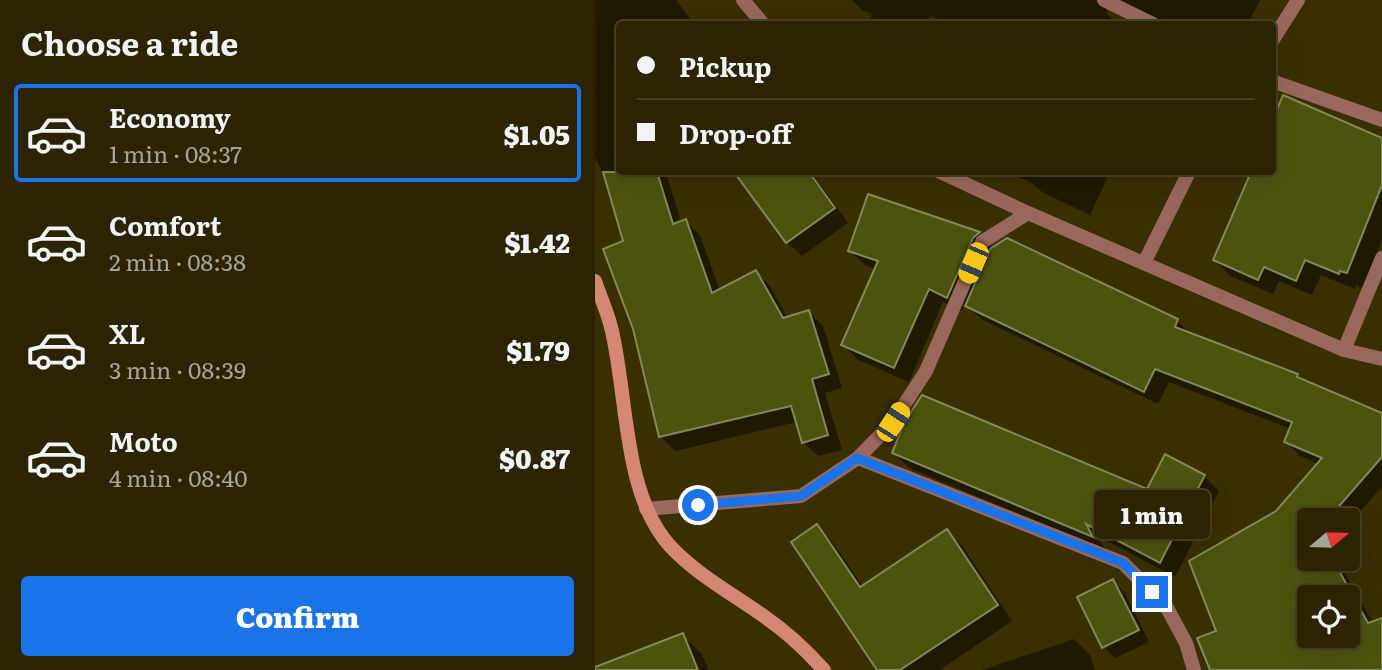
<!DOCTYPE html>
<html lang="en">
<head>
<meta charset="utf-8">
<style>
	:root { --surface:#2c2300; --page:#382f0f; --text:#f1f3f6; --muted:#a6a499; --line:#484022; --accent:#1a73e8 }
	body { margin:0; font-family:Literata,serif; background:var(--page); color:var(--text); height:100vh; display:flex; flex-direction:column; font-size:26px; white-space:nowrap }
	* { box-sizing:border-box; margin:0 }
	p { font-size:23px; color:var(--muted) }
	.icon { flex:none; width:38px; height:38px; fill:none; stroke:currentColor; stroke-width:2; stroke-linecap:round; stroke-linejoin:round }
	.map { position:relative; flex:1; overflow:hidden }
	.sheet { display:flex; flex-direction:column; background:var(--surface); width:595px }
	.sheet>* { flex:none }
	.guide { position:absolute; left:21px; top:21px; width:660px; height:154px; border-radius:7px; box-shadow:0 7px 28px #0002,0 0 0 2px var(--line); display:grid; align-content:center; height:154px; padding:0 21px; background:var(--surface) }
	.needle { width:46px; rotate:71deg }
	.fabs { position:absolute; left:702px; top:508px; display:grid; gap:14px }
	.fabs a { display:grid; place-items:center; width:63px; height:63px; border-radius:7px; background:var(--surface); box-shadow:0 7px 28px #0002,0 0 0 2px var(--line); font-size:35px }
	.end { position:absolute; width:32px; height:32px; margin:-16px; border:9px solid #1a73e8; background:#fff; box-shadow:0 0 0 4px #fff }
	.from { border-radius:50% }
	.bubble { position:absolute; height:49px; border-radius:7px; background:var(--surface); box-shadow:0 7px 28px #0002,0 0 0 2px var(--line); font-size:23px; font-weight:800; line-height:49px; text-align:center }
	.car { position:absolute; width:21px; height:42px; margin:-21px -10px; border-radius:9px; box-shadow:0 0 5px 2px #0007; background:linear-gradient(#f5c518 24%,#345 0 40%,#f5c518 0 76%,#345 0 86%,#f5c518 0) }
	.guide b { display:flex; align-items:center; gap:24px; height:66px; font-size:26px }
	.guide b+b { border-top:2px solid var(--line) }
	.guide i { width:18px; height:18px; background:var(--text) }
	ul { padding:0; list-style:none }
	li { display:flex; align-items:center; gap:21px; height:98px; margin:0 14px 10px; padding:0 7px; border:4px solid transparent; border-radius:7px }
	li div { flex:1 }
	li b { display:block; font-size:26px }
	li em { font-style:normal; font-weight:800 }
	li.current { border-color:var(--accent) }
	li>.icon { width:63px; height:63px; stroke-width:1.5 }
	h2 { padding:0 21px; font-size:32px; line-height:84px }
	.button { display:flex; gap:14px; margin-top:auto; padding:14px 21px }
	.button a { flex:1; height:80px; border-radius:7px; background:var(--accent); color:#fff; font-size:28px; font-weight:800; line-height:80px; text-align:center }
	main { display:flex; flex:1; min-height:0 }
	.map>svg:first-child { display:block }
	.shadow { fill:#0007; fill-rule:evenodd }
	.building { fill:#4d530e; stroke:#82895a; stroke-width:2; fill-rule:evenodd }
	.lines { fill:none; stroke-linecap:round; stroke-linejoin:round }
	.street { stroke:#99685c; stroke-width:14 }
	.secondary { stroke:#d48773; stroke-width:14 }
	.route { stroke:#1a73e8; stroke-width:9 }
</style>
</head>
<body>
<main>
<section class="sheet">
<h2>Choose a ride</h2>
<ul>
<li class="current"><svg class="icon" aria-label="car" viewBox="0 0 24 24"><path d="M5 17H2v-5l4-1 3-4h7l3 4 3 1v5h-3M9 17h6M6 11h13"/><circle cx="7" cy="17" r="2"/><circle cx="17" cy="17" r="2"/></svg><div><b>Economy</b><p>1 min · 08:37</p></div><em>$1.05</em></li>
<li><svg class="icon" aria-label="car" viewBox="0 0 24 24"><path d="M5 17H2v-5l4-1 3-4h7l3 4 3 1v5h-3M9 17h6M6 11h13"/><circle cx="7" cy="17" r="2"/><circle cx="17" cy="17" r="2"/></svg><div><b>Comfort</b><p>2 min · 08:38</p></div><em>$1.42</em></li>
<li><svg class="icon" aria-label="car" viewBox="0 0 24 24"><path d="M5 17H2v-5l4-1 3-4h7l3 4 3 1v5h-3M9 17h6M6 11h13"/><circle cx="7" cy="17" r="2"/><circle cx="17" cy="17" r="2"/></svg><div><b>XL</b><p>3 min · 08:39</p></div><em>$1.79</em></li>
<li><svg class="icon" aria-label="car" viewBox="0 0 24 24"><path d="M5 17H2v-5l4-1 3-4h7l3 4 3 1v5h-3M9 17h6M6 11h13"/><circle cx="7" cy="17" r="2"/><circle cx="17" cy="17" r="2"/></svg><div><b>Moto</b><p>4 min · 08:40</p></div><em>$0.87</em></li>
</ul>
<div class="button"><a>Confirm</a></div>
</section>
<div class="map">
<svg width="787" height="670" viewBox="0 0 787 670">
	<rect width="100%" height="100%" fill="#3a2f00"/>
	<g class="shadow">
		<polygon points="0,0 81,0 99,24 24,24 24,172 71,172 86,222 90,221 105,235 125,291 161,272 175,286 193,319 214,312 228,326 247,388 230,393 247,450 223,456 208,442 202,422 80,451 66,437 31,242 13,184 0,157"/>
		<polygon points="257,0 665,0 653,24 570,24 527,3 517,4 512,10 512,14 523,24 356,24 335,16 331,24 273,24 277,14 267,10"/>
		<polygon points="787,140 787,240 768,288 761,285 760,289 726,275 717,295 684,281 678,294 635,276 620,260 658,172 677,172"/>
		<polygon points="147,172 216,172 253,223 207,256 192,242"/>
		<polygon points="412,172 515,172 495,215 447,192 437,183"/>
		<path d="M 274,196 L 384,234 L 398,248 L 582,321 L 597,335 L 703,375 L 709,381 L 787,415 L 787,487 L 752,526 L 752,520 L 714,520 L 714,558 L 741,558 L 778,623 L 787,670 L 617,670 L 623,632 L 682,513 L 724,464 L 705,456 L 691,442 L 696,429 L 574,382 L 563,404 L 386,319 L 370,304 L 367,311 L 348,302 L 314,382 L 263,360 L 249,345 L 281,269 L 270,265 L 255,251 ZM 714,597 L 752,597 L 752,635 L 714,635 Z"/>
		<polygon points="299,453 553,491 609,476 624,491 580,577 503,536 510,550 314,468"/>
		<polygon points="222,527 238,543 268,587 352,531 368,547 417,621 345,670 284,670"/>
		<polygon points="518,581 530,593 554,642 520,658 509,647"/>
		<polygon points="87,635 107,654 113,670 0,670"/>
		<polygon points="479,639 495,655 500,670 387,670"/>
	</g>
	<g class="building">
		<polygon points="688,95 787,138 787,185 752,273 745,271 744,274 710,260 701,281 669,267 663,280 618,260 656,172 677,172 677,121"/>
		<polygon points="8,172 62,172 78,224 91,219 117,293 161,270 188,318 214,310 234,374 217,379 233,435 207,443 196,406 64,437 38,329 8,249 28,241"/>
		<polygon points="139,172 214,172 240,208 191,243"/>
		<polygon points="273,194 385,232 378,238 352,298 334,289 299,368 246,345 283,261 253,251"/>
		<path d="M 412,238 L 583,319 L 580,327 L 703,374 L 702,377 L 787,413 L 787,457 L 732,520 L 714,520 L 714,558 L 737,558 L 773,623 L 787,618 L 787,670 L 615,670 L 602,638 L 621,631 L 594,561 L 681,511 L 727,458 L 689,442 L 697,422 L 560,369 L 549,392 L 370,306 L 395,249 ZM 714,597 L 752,597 L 752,635 L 714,635 Z"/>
		<polygon points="327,395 552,489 570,454 610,475 565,563 491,524 498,537 297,453 310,421"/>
		<polygon points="222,524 265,587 352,529 403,605 305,670 282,670 196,542"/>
		<polygon points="518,579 544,630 507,648 482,597"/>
		<polygon points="88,633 103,670 0,670 0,667"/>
	</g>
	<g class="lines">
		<g class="street">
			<polyline points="148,0 168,24"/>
			<polyline points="509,0 558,24"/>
			<polyline points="677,41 703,0"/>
			<polyline points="677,81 787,120"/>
			<polyline points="345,172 433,213 749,350 787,359"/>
			<polyline points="549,263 594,172"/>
			<polyline points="749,350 787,258"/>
			<polyline points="263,458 528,563 571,606 591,643 599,670"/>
			<polyline points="51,509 206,496 263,458 298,422 331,371 387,242 433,213"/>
		</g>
		<path class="secondary" d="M 0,281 C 5,296 12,311 16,327 C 33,394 27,493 75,546 C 102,575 138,594 170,617 C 192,632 211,650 229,670"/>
	</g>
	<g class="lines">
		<polyline class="route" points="103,505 206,496 262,458 528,563 557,592"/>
	</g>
</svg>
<div class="fabs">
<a><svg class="needle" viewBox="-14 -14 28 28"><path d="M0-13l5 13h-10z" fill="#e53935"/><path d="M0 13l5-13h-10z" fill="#a6a499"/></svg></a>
<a><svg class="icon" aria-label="locate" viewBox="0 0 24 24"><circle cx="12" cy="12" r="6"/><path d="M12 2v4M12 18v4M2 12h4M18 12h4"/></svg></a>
</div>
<i class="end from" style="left:103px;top:505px"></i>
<i class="end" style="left:557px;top:592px"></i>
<div class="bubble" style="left:499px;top:490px;width:116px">1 min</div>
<i class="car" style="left:378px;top:263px;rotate:203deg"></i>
<i class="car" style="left:298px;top:422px;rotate:33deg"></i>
<div class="guide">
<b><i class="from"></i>Pickup</b>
<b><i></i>Drop-off</b>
</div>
</div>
</main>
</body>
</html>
